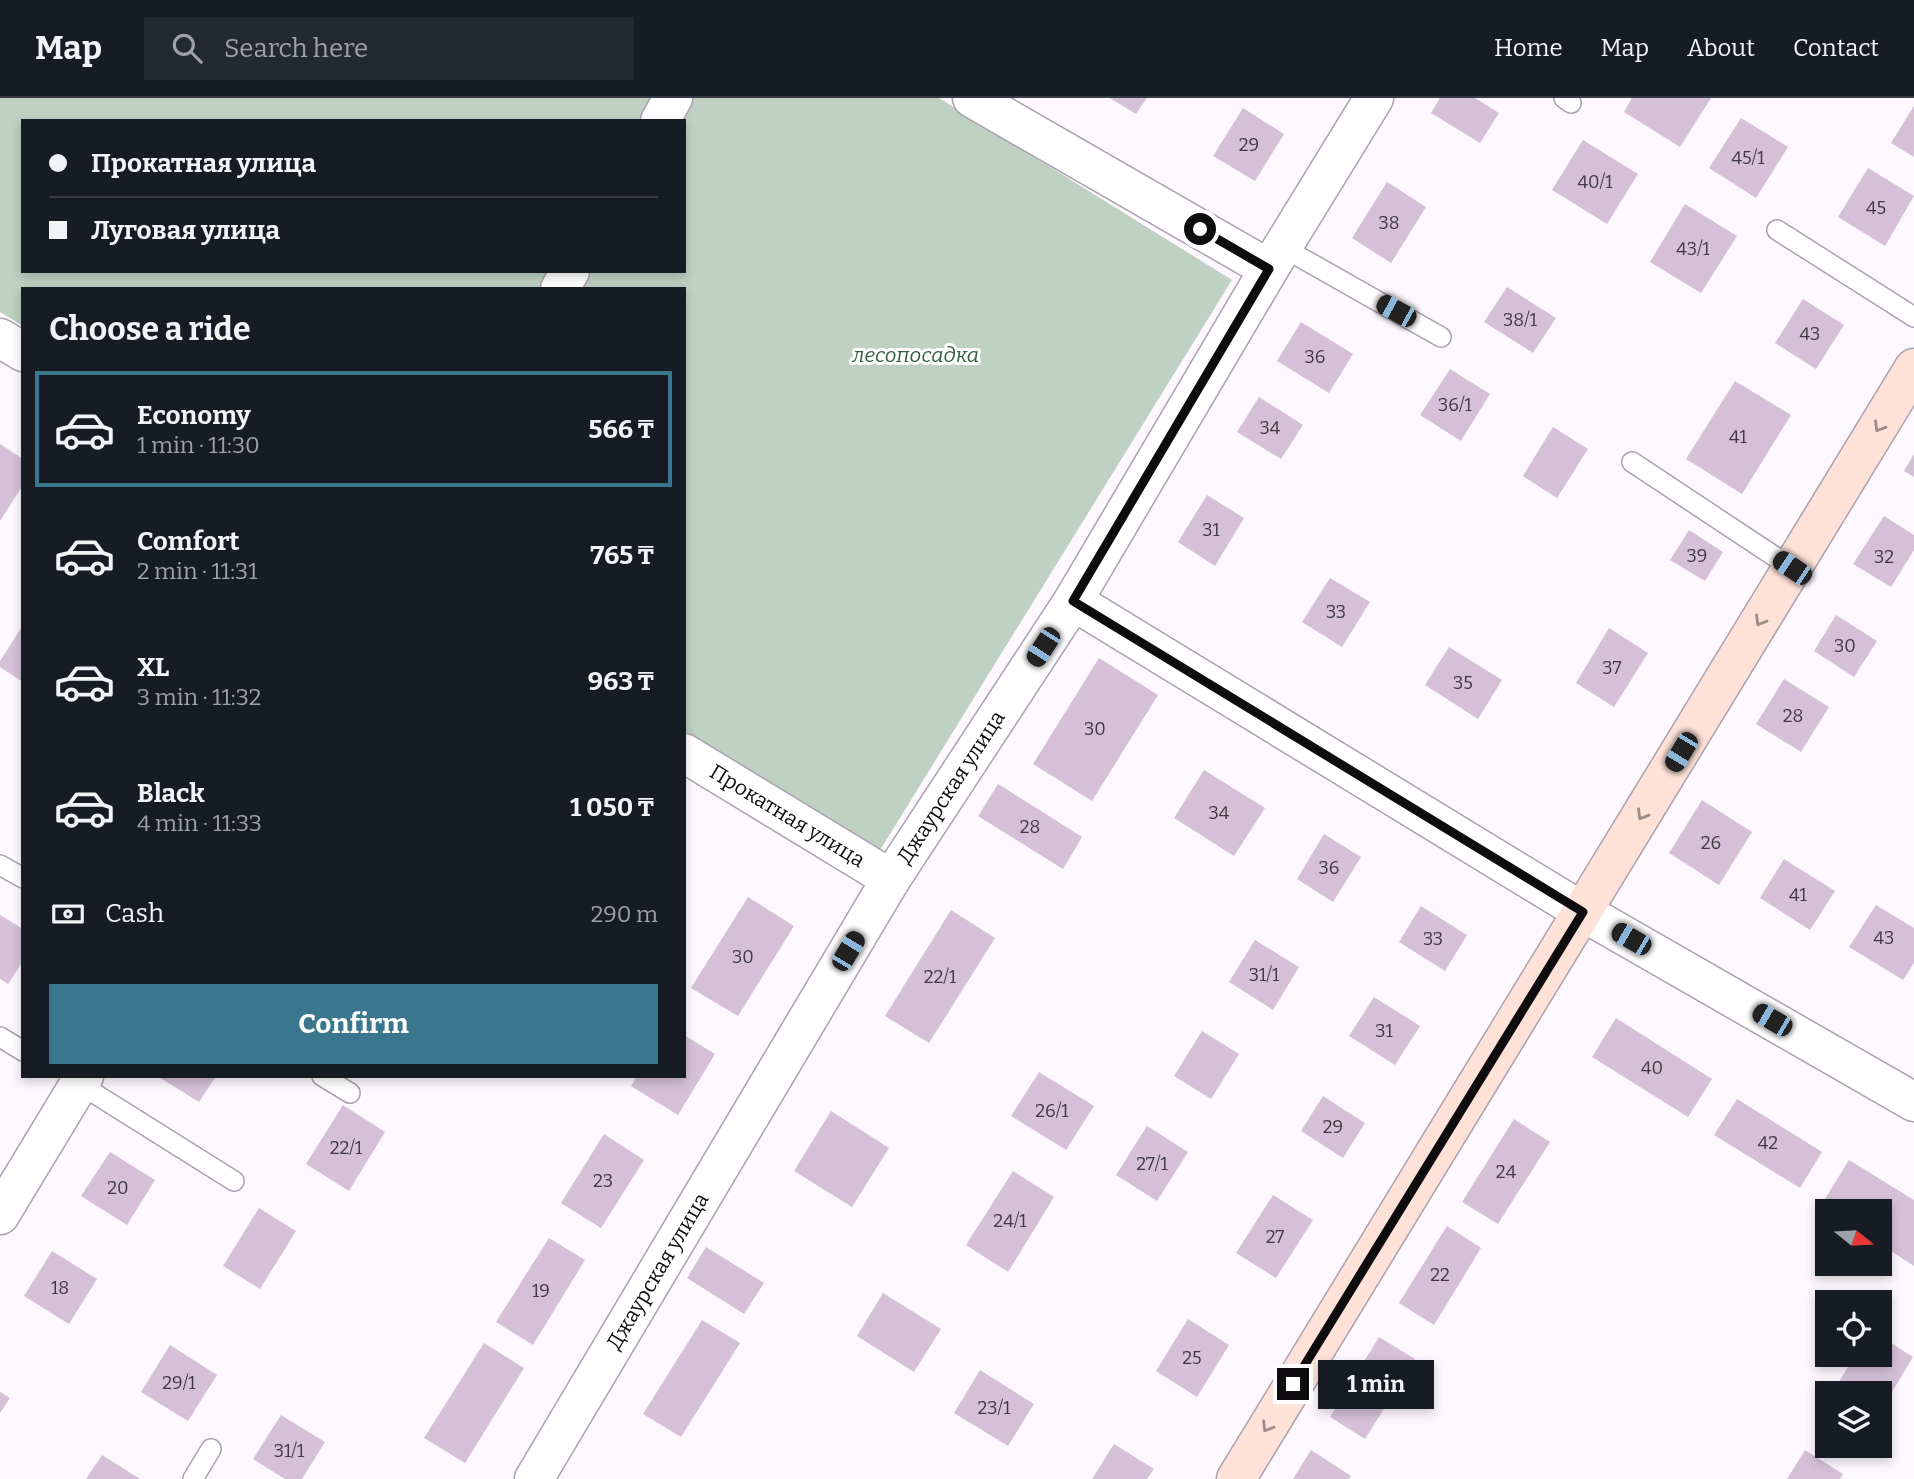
<!DOCTYPE html>
<html lang="en">
<head>
<meta charset="utf-8">
<style>
	:root { --surface:#171b24; --page:#242831; --text:#f1f3f6; --muted:#9ea1a6; --line:#363941; --accent:#3a778e }
	body { margin:0; font-family:Bitter,serif; background:var(--page); color:var(--text); height:100vh; display:flex; flex-direction:column; font-size:26px; white-space:nowrap }
	* { box-sizing:border-box; margin:0 }
	p { font-size:23px; color:var(--muted) }
	.icon { flex:none; width:38px; height:38px; fill:none; stroke:currentColor; stroke-width:2; stroke-linecap:round; stroke-linejoin:round }
	.map { position:relative; flex:1; overflow:hidden }
	.panel { position:absolute; left:21px; top:189px; width:665px; height:791px; display:flex; flex-direction:column; background:var(--surface); border-radius:0px; box-shadow:0 4px 10px #0003 }
	.panel>* { flex:none }
	.guide { position:absolute; left:21px; top:21px; width:665px; height:154px; border-radius:0px; box-shadow:0 4px 10px #0003; display:grid; align-content:center; height:154px; padding:0 28px; background:var(--surface) }
	.needle { width:46px; rotate:108deg }
	.controls { position:absolute; left:1815px; top:1101px; display:grid; gap:14px }
	.controls a { display:grid; place-items:center; width:77px; height:77px; border-radius:0px; background:var(--surface); box-shadow:0 4px 10px #0003; font-size:35px }
	.end { position:absolute; width:32px; height:32px; margin:-16px; border:9px solid #0f0c10; background:#fff; box-shadow:0 0 0 4px #fff }
	.from { border-radius:50% }
	.bubble { position:absolute; height:49px; border-radius:0px; background:var(--surface); box-shadow:0 4px 10px #0003; font-size:23px; font-weight:700; line-height:49px; text-align:center }
	.car { position:absolute; width:21px; height:42px; margin:-21px -10px; border-radius:9px; box-shadow:0 0 5px 2px #0007; background:linear-gradient(#222 24%,#8ab4d8 0 40%,#222 0 76%,#8ab4d8 0 86%,#222 0) }
	.guide b { display:flex; align-items:center; gap:24px; height:66px; font-size:26px }
	.guide b+b { border-top:2px solid var(--line) }
	.guide i { width:18px; height:18px; background:var(--text) }
	ul { padding:0; list-style:none }
	li { display:flex; align-items:center; gap:21px; height:116px; margin:0 14px 10px; padding:0 14px; border:4px solid transparent; border-radius:0px }
	li div { flex:1 }
	li b { display:block; font-size:26px }
	li em { font-style:normal; font-weight:700 }
	li.on { border-color:var(--accent) }
	li>.icon { width:63px; height:63px; stroke-width:1.5 }
	h2 { padding:0 28px; font-size:32px; line-height:84px }
	.pay { display:flex; align-items:center; gap:18px; height:77px; padding:0 28px; font-size:26px }
	.pay p { margin-inline-start:auto }
	.button { display:flex; gap:14px; margin-top:auto; padding:14px 28px }
	.button a { flex:1; height:80px; border-radius:0px; background:var(--accent); color:#fff; font-size:28px; font-weight:700; line-height:80px; text-align:center }
	header { display:flex; align-items:center; gap:42px; box-sizing:border-box; height:98px; padding:0 35px; background:var(--surface); border-bottom:2px solid var(--line) }
	header strong { font-size:33px }
	nav { display:flex; gap:38px; margin-inline-start:auto; font-size:24px }
	.search { width:490px; height:63px; background:var(--page); display:flex; align-items:center; gap:18px; box-sizing:border-box; padding:0 24px; border-radius:0px; color:var(--muted); font-size:26px }
	.map>svg:first-child { display:block }
	.green { fill:#bed1c3; fill-rule:evenodd }
	.building { fill:#d5c0d8 }
	.lines { fill:none; stroke-linecap:round; stroke-linejoin:round }
	.lane-casing { stroke:#aba1af; stroke-width:22 }
	.street-casing { stroke:#aba1af; stroke-width:41 }
	.secondary-casing { stroke:#aba1af; stroke-width:41 }
	.lane { stroke:#fff; stroke-width:19 }
	.street { stroke:#fff; stroke-width:38 }
	.secondary { stroke:#fee2d8; stroke-width:38 }
	.oneway { stroke:#9e8c88 }
	.route { stroke:#0f0c10; stroke-width:9 }
	.labels { text-anchor:middle; stroke-width:6; stroke-linejoin:round; paint-order:stroke }
	.number-label { font-size:18px; fill:#403942 }
	.park-label { font-size:21px; font-style:italic; fill:#356244; stroke:#fff }
	.street-label { font-size:21px; fill:#0f0c10; stroke:#fff }
</style>
</head>
<body>
<header>
<strong>Map</strong>
<div class="search"><svg class="icon" aria-label="search" viewBox="0 0 24 24"><circle cx="10" cy="10" r="6"/><path d="M15 15l6 6"/></svg>Search here</div>
<nav><a>Home</a><a>Map</a><a>About</a><a>Contact</a></nav>
</header>
<div class="map">
<svg width="1914" height="1381" viewBox="0 0 1914 1381">
	<rect width="100%" height="100%" fill="#fcf8fe"/>
	<path class="green" d="M 0,0 L 939,0 L 1232,182 L 877,757 L 684,638 L 684,191 L 23,191 L 23,228 L 0,214 ZM 23,23 L 684,23 L 684,173 L 23,173 Z"/>
	<g class="building">
		<polygon points="1110,0 1147,0 1136,16"/>
		<polygon points="1440,0 1475,0 1499,15 1480,45 1431,15"/>
		<polygon points="1632,0 1711,0 1680,49 1624,14"/>
		<polygon points="1914,8 1914,59 1891,45"/>
		<polygon points="1243,10 1284,36 1255,83 1213,58"/>
		<polygon points="1741,20 1788,49 1756,100 1709,70"/>
		<polygon points="1583,42 1638,76 1607,126 1552,92"/>
		<polygon points="1868,70 1914,98 1885,148 1838,119"/>
		<polygon points="1387,84 1426,109 1391,165 1352,140"/>
		<polygon points="1685,106 1737,138 1701,195 1650,164"/>
		<polygon points="1507,189 1556,220 1533,255 1484,224"/>
		<polygon points="1803,201 1844,227 1816,271 1775,245"/>
		<polygon points="1301,224 1353,256 1329,295 1277,263"/>
		<polygon points="1450,271 1490,296 1461,343 1420,317"/>
		<polygon points="1735,283 1791,317 1742,396 1686,361"/>
		<polygon points="1259,299 1303,327 1281,361 1237,334"/>
		<polygon points="1553,329 1588,351 1557,400 1523,378"/>
		<polygon points="0,346 23,361 23,387 0,423"/>
		<polygon points="1914,356 1914,379 1904,373"/>
		<polygon points="1207,397 1244,420 1215,468 1178,444"/>
		<polygon points="1884,418 1914,437 1914,452 1891,489 1853,466"/>
		<polygon points="1689,432 1723,454 1705,483 1670,462"/>
		<polygon points="1330,480 1370,504 1342,549 1302,524"/>
		<polygon points="1836,517 1877,543 1854,579 1814,553"/>
		<polygon points="23,527 23,584 0,569 0,563"/>
		<polygon points="1609,530 1648,555 1614,609 1576,585"/>
		<polygon points="1449,549 1502,582 1478,621 1425,587"/>
		<polygon points="1099,560 1158,597 1092,703 1033,666"/>
		<polygon points="1784,581 1829,609 1801,654 1756,626"/>
		<polygon points="1204,672 1265,710 1234,758 1174,720"/>
		<polygon points="998,686 1082,739 1063,771 978,718"/>
		<polygon points="1702,702 1752,734 1719,787 1669,755"/>
		<polygon points="1324,736 1361,759 1333,804 1297,781"/>
		<polygon points="1784,761 1835,793 1810,832 1760,800"/>
		<polygon points="748,799 794,828 738,918 691,890"/>
		<polygon points="1876,807 1914,830 1914,865 1903,882 1849,849"/>
		<polygon points="1421,808 1467,837 1445,873 1399,844"/>
		<polygon points="951,812 995,840 929,945 885,918"/>
		<polygon points="0,817 23,831 23,863 8,886 0,881"/>
		<polygon points="1255,842 1299,869 1273,912 1229,884"/>
		<polygon points="1374,899 1420,928 1395,967 1349,938"/>
		<polygon points="1616,920 1712,981 1688,1019 1592,959"/>
		<polygon points="1202,933 1239,956 1211,1001 1174,978"/>
		<polygon points="684,937 715,956 678,1017 631,988 637,978 684,978"/>
		<polygon points="1039,974 1094,1008 1066,1052 1011,1018"/>
		<polygon points="157,978 216,978 199,1004"/>
		<polygon points="1323,998 1365,1025 1343,1060 1301,1033"/>
		<polygon points="1737,1001 1822,1054 1800,1090 1714,1037"/>
		<polygon points="343,1007 385,1034 349,1093 306,1066"/>
		<polygon points="831,1013 889,1050 852,1109 794,1073"/>
		<polygon points="1514,1021 1550,1044 1498,1126 1462,1104"/>
		<polygon points="1147,1028 1188,1054 1157,1103 1116,1077"/>
		<polygon points="604,1036 644,1062 601,1130 561,1105"/>
		<polygon points="110,1054 155,1082 127,1127 81,1098"/>
		<polygon points="1849,1062 1914,1102 1914,1168 1880,1146 1880,1113 1826,1113 1820,1109"/>
		<polygon points="1013,1073 1054,1099 1008,1174 966,1147"/>
		<polygon points="1273,1097 1313,1122 1276,1180 1236,1155"/>
		<polygon points="259,1110 296,1133 260,1191 223,1168"/>
		<polygon points="1447,1128 1481,1150 1434,1227 1399,1205"/>
		<polygon points="549,1140 585,1162 533,1247 496,1224"/>
		<polygon points="706,1149 764,1185 744,1216 687,1180"/>
		<polygon points="52,1153 97,1181 69,1226 24,1198"/>
		<polygon points="883,1195 941,1231 914,1274 857,1238"/>
		<polygon points="1188,1221 1229,1247 1197,1299 1156,1273"/>
		<polygon points="702,1222 740,1245 681,1339 643,1316"/>
		<polygon points="1880,1238 1913,1259 1880,1314 1880,1295 1832,1295 1856,1256 1880,1256"/>
		<polygon points="1379,1239 1415,1261 1365,1341 1330,1319"/>
		<polygon points="484,1245 524,1270 465,1365 424,1340"/>
		<polygon points="170,1247 217,1277 188,1323 141,1294"/>
		<polygon points="980,1272 1034,1306 1008,1348 954,1315"/>
		<polygon points="0,1294 10,1300 0,1315"/>
		<polygon points="281,1317 325,1344 302,1381 285,1381 253,1361"/>
		<polygon points="1114,1346 1154,1371 1147,1381 1092,1381"/>
		<polygon points="1311,1352 1351,1378 1349,1381 1293,1381"/>
		<polygon points="1805,1352 1843,1376 1840,1381 1787,1381"/>
		<polygon points="102,1357 140,1381 86,1381"/>
	</g>
	<g class="lines">
		<defs>
			<g id="lane">
				<polyline points="1564,0 1571,5"/>
				<polyline points="1777,132 1914,219"/>
				<polyline points="1282,149 1441,239"/>
				<polyline points="1632,364 1792,470"/>
				<polyline points="0,767 23,780"/>
				<polyline points="0,939 23,953"/>
				<polyline points="322,978 350,995"/>
				<polyline points="73,982 234,1083"/>
				<polyline points="193,1381 211,1351"/>
			</g>
			<g id="street">
				<polyline points="972,0 1269,171"/>
				<polyline points="660,23 673,0"/>
				<polyline points="560,191 570,173"/>
				<polyline points="0,240 23,254"/>
				<polyline points="1073,503 1583,814 1914,1004"/>
				<path id="s1" d="M 684,655 L 891,781"/>
				<polyline points="0,1117 84,978"/>
				<path id="s2" d="M 534,1381 L 891,781 L 1073,503 L 1269,171 L 1374,0"/>
			</g>
			<polyline id="secondary" points="1236,1381 1914,270"/>
		</defs>
		<use href="#lane" class="lane-casing"/>
		<use href="#street" class="street-casing"/>
		<use href="#secondary" class="secondary-casing"/>
		<use href="#lane" class="lane"/>
		<use href="#street" class="street"/>
		<use href="#secondary" class="secondary"/>
	</g>
	<defs><path id="oneway-chevron" d="M-2-3.5L2.5 0L-2 3.5" fill="none" stroke-width="1.6" stroke-linecap="round" stroke-linejoin="round" transform="scale(1.75)"/></defs>
	<g class="oneway">
		<use href="#oneway-chevron" transform="translate(1879 329) rotate(121)"/>
		<use href="#oneway-chevron" transform="translate(1760 523) rotate(121)"/>
		<use href="#oneway-chevron" transform="translate(1642 717) rotate(121)"/>
		<use href="#oneway-chevron" transform="translate(1267 1329) rotate(122)"/>
	</g>
	<g class="lines">
		<polyline class="route" points="1200,131 1269,171 1073,503 1583,814 1293,1286"/>
	</g>
	<g class="labels">
		<g class="number-label">
			<text x="1249" y="53">29</text>
			<text x="1748" y="66">45/1</text>
			<text x="1595" y="90">40/1</text>
			<text x="1876" y="116">45</text>
			<text x="1389" y="131">38</text>
			<text x="1693" y="157">43/1</text>
			<text x="1520" y="228">38/1</text>
			<text x="1810" y="242">43</text>
			<text x="1315" y="265">36</text>
			<text x="1455" y="313">36/1</text>
			<text x="1270" y="336">34</text>
			<text x="1738" y="345">41</text>
			<text x="1211" y="438">31</text>
			<text x="1697" y="464">39</text>
			<text x="1884" y="465">32</text>
			<text x="1336" y="520">33</text>
			<text x="1845" y="554">30</text>
			<text x="1612" y="576">37</text>
			<text x="1463" y="591">35</text>
			<text x="1793" y="624">28</text>
			<text x="1095" y="637">30</text>
			<text x="1219" y="721">34</text>
			<text x="1030" y="735">28</text>
			<text x="1711" y="751">26</text>
			<text x="1329" y="776">36</text>
			<text x="1798" y="803">41</text>
			<text x="1884" y="846">43</text>
			<text x="1433" y="847">33</text>
			<text x="743" y="865">30</text>
			<text x="1264" y="883">31/1</text>
			<text x="940" y="885">22/1</text>
			<text x="1384" y="939">31</text>
			<text x="1652" y="976">40</text>
			<text x="1052" y="1019">26/1</text>
			<text x="1333" y="1035">29</text>
			<text x="1768" y="1051">42</text>
			<text x="346" y="1056">22/1</text>
			<text x="1152" y="1072">27/1</text>
			<text x="1506" y="1080">24</text>
			<text x="603" y="1089">23</text>
			<text x="118" y="1096">20</text>
			<text x="1010" y="1129">24/1</text>
			<text x="1275" y="1145">27</text>
			<text x="1440" y="1183">22</text>
			<text x="60" y="1196">18</text>
			<text x="541" y="1199">19</text>
			<text x="1192" y="1266">25</text>
			<text x="179" y="1291">29/1</text>
			<text x="994" y="1316">23/1</text>
			<text x="289" y="1359">31/1</text>
		</g>
		<g class="park-label">
			<text x="916" y="264">лесопосадка</text>
		</g>
		<g class="street-label">
			<text dy="7" stroke="none"><textPath href="#s2" startOffset="808">Джаурская улица</textPath></text>
			<text dy="7" stroke="none"><textPath href="#s1" startOffset="121">Прокатная улица</textPath></text>
			<text dy="7" stroke="none"><textPath href="#s2" startOffset="242">Джаурская улица</textPath></text>
		</g>
	</g>
</svg>
<div class="controls">
<a><svg class="needle" viewBox="-14 -14 28 28"><path d="M0-13l5 13h-10z" fill="#e53935"/><path d="M0 13l5-13h-10z" fill="#9ea1a6"/></svg></a>
<a><svg class="icon" aria-label="locate" viewBox="0 0 24 24"><circle cx="12" cy="12" r="6"/><path d="M12 2v4M12 18v4M2 12h4M18 12h4"/></svg></a>
<a><svg class="icon" aria-label="layers" viewBox="0 0 24 24"><path d="M12 4l9 5-9 5-9-5zM3 14l9 5 9-5"/></svg></a>
</div>
<i class="end from" style="left:1200px;top:131px"></i>
<i class="end" style="left:1293px;top:1286px"></i>
<div class="bubble" style="left:1318px;top:1262px;width:116px">1 min</div>
<i class="car" style="left:1396px;top:213px;rotate:299deg"></i>
<i class="car" style="left:1792px;top:470px;rotate:304deg"></i>
<i class="car" style="left:1043px;top:549px;rotate:213deg"></i>
<i class="car" style="left:1681px;top:654px;rotate:211deg"></i>
<i class="car" style="left:1631px;top:841px;rotate:300deg"></i>
<i class="car" style="left:848px;top:853px;rotate:31deg"></i>
<i class="car" style="left:1772px;top:922px;rotate:300deg"></i>
<div class="guide">
<b><i class="from"></i>Прокатная улица</b>
<b><i></i>Луговая улица</b>
</div>
<section class="panel">
<h2>Choose a ride</h2>
<ul>
<li class="on"><svg class="icon" aria-label="car" viewBox="0 0 24 24"><path d="M5 17H2v-5l4-1 3-4h7l3 4 3 1v5h-3M9 17h6M6 11h13"/><circle cx="7" cy="17" r="2"/><circle cx="17" cy="17" r="2"/></svg><div><b>Economy</b><p>1 min · 11:30</p></div><em>566 ₸</em></li>
<li><svg class="icon" aria-label="car" viewBox="0 0 24 24"><path d="M5 17H2v-5l4-1 3-4h7l3 4 3 1v5h-3M9 17h6M6 11h13"/><circle cx="7" cy="17" r="2"/><circle cx="17" cy="17" r="2"/></svg><div><b>Comfort</b><p>2 min · 11:31</p></div><em>765 ₸</em></li>
<li><svg class="icon" aria-label="car" viewBox="0 0 24 24"><path d="M5 17H2v-5l4-1 3-4h7l3 4 3 1v5h-3M9 17h6M6 11h13"/><circle cx="7" cy="17" r="2"/><circle cx="17" cy="17" r="2"/></svg><div><b>XL</b><p>3 min · 11:32</p></div><em>963 ₸</em></li>
<li><svg class="icon" aria-label="car" viewBox="0 0 24 24"><path d="M5 17H2v-5l4-1 3-4h7l3 4 3 1v5h-3M9 17h6M6 11h13"/><circle cx="7" cy="17" r="2"/><circle cx="17" cy="17" r="2"/></svg><div><b>Black</b><p>4 min · 11:33</p></div><em>1 050 ₸</em></li>
</ul>
<div class="pay"><svg class="icon" aria-label="cash" viewBox="0 0 24 24"><path d="M3 7h18v10H3z"/><circle cx="12" cy="12" r="2"/></svg>Cash<p>290 m</p></div>
<div class="button"><a>Confirm</a></div>
</section>
</div>
</body>
</html>
